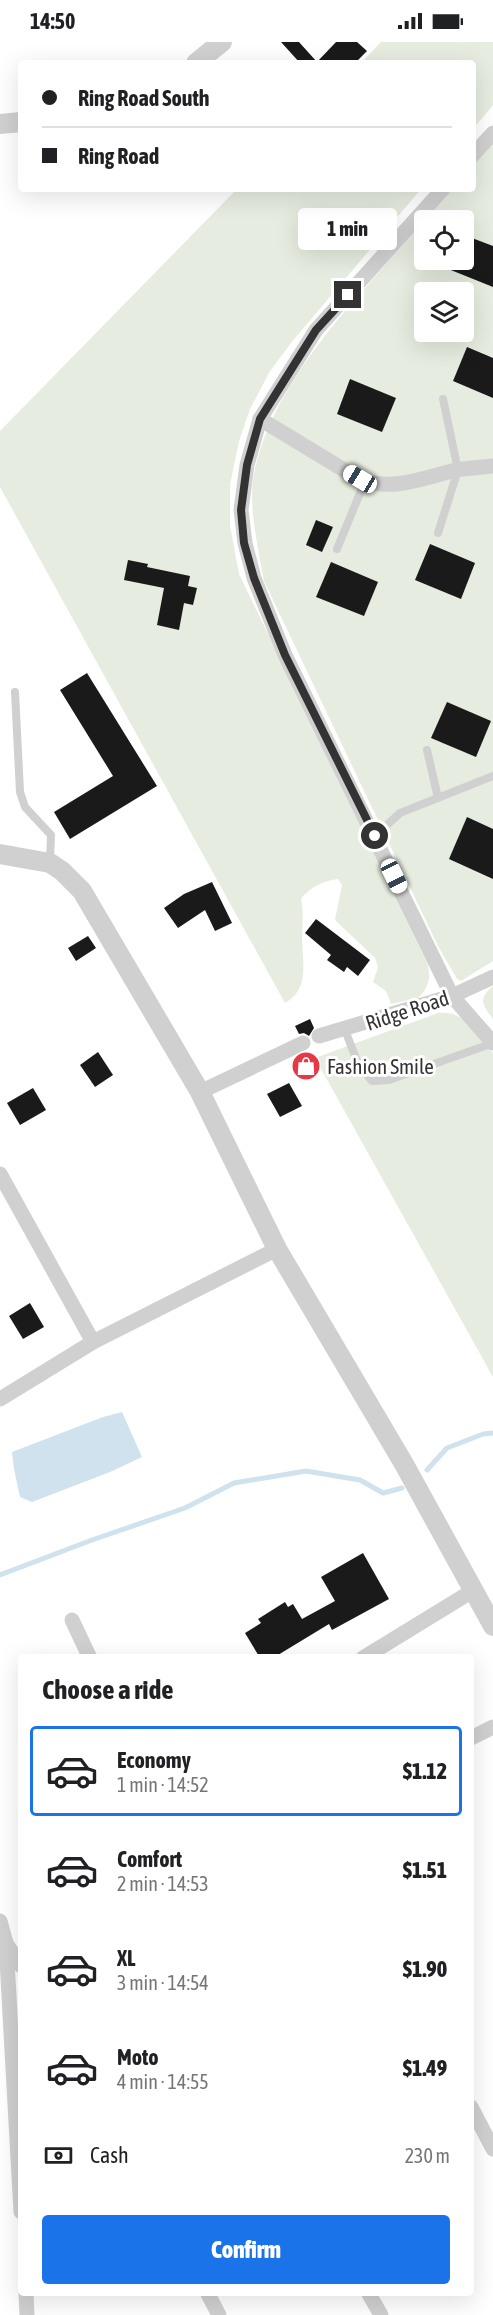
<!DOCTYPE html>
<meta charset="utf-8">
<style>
body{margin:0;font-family:"Asap Condensed",sans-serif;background:#f6f6f6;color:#202124;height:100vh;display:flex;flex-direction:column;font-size:22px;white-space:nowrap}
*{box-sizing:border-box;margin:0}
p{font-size:20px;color:#757577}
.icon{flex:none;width:33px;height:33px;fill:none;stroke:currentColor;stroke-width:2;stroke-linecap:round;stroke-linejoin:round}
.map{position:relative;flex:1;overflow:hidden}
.details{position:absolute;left:18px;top:1612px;width:456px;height:642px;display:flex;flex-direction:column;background:#fff;border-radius:6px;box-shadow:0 6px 24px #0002}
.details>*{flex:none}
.top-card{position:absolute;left:18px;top:18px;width:458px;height:132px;border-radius:6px;box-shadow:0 6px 24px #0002;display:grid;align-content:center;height:132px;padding:0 24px;background:#fff}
.tools{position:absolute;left:414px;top:168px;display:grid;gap:12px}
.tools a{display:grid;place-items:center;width:60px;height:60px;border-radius:6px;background:#fff;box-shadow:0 6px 24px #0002;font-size:30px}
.end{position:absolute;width:27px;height:27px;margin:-14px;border:8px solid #333;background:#fff;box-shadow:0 0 0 3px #fff}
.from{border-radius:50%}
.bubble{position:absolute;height:42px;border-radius:6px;background:#fff;box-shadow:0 6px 24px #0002;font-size:20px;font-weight:800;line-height:42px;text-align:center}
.car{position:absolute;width:18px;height:36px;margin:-18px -9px;border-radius:8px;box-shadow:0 0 4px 2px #0007;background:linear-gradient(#fff 24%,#345 0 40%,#fff 0 76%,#345 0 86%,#fff 0)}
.top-card b{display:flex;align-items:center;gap:21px;height:57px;font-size:22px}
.top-card b+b{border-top:2px solid #e0e0e0}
.top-card i{width:15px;height:15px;background:#202124}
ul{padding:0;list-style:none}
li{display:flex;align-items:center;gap:18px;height:90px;margin:0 12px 9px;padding:0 12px;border:3px solid transparent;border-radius:6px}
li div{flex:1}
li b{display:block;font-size:22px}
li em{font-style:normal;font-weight:800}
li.selected{border-color:#1a73e8}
li>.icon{width:54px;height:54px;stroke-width:1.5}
h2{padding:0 24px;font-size:27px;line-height:72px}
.pay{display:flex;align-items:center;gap:15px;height:66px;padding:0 24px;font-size:22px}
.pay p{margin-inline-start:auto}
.action{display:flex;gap:12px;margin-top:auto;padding:12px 24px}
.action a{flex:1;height:69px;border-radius:6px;background:#1a73e8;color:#fff;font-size:24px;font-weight:800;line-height:69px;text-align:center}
.status{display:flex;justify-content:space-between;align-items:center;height:42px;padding:0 30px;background:#fff;direction:ltr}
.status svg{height:16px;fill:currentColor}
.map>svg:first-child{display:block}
.green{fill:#e6ecdf;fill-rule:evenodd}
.water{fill:#cfe2ee}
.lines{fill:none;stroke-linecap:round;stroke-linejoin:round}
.stream{stroke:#cfe2ee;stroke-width:5}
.building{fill:#1a1a1a}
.service{stroke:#d0d0d0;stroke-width:8}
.minor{stroke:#d0d0d0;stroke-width:15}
.tertiary{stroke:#d0d0d0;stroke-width:20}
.route{stroke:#333;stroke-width:8}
.labels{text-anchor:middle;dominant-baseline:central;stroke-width:6;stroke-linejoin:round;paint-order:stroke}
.street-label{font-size:21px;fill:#333;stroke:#fff}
.poi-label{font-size:21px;fill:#333;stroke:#fff;text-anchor:start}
</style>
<div class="status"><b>14:50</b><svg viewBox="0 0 49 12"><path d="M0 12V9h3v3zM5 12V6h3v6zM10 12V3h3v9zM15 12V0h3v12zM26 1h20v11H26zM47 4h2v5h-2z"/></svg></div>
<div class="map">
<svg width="493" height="2273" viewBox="0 0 493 2273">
<rect width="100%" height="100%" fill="#fff"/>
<g class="green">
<polygon points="381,0 493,0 493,63 473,87 472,21 361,21"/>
<path d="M493 101V919L461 939 457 937 438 904 264 539C259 511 249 467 253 439 268 340 362 252 424 179V218H464V178H425L453 147H472L473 124ZM424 250H464V290H424Z"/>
<path d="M237 147H421L291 301 270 329 250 367 239 399 230 443V484L239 532 428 923C431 937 428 946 418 956L391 962 386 949 373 940 378 925 375 916 335 878 342 843 338 837C326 838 308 846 301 857 304 871 302 884 302 898 303 922 309 948 285 961L0 445V389Z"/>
<path d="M493 944V977C482 963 478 956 493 944Z"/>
<path d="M438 971C467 969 476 991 493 1011V1335L315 1016Z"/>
</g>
<polygon class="water" points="122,1370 142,1415 110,1430 32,1460 20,1455 14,1427 12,1410 103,1375"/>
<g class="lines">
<g class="stream">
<polyline points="427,1428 447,1406 483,1392 493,1391"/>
<polyline points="0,1533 92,1498 185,1466 234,1441 306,1429 360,1438 383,1451 402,1446"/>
</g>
</g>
<g class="building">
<polygon points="281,0 299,0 317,20 336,0 357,0 367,9 355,21 300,21"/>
<polygon points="464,193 493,204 493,245 426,218 464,218"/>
<polygon points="467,305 493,316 493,356 453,339"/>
<polygon points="350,337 396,356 382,390 337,372"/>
<polygon points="316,478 333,485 322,510 306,503"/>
<polygon points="430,502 475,521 461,557 415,538"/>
<polygon points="128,518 148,522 147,525 190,534 188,544 197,546 193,563 184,561 179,588 157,583 164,546 124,538"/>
<polygon points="331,520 378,540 364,574 316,555"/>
<polygon points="87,631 157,744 70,797 54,770 113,734 60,648"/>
<polygon points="447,660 491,679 476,715 431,696"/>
<polygon points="467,775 493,787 493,837 449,817"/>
<polygon points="212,840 232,881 215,889 205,868 178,886 164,866 184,852"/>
<polygon points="316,877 370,918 358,934 347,925 344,930 327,918 331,913 305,891"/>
<polygon points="88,894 96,906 76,919 68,906"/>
<polygon points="310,977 314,986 309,994 304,991 299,992 295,984"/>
<polygon points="98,1010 113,1033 95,1045 80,1023"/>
<polygon points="289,1041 302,1064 280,1075 267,1052"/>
<polygon points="33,1046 46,1068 20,1083 7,1061"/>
<polygon points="30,1261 44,1285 23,1297 9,1274"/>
<polygon points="363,1511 389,1557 332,1588 329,1582 273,1616 260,1616 245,1591 261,1581 258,1577 285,1560 288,1565 293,1562 302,1577 335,1559 321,1535"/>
</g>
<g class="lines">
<g class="service">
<polyline points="438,491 458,428 443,357"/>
<polyline points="337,507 365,439"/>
<polyline points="15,650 20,750 25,765 51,793 50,819"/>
<polyline points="427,708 438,756"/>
<polyline points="375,794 400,771 493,734"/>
<polyline points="345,988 359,1024 372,1039 389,1038 493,1001"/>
</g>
<g class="minor">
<polyline points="472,114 493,91"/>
<polyline points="443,147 316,288 287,334 260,377 247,423 241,468 245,501 254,536 285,613 452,954 493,1001"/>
<path d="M260 377 359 437C394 450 422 436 456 428 468 426 481 425 493 424"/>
<polyline points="319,994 452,954 493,935"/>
<polyline points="200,1050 303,1001"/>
<polyline points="0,1132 93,1300"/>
<polyline points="0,1357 93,1300 277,1207"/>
<polyline points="72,1578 90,1616"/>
<polyline points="363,1616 474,1548"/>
<polyline points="471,1696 493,1685"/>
<polyline points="0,1879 6,1901"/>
<polyline points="21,1924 6,1901 21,2170"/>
<polyline points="471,2065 493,2107"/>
<polyline points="26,2252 27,2273"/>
<polyline points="208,2252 219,2273"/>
<polyline points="369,2252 381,2273"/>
</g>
<g class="tertiary">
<polyline points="196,21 222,0"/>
<polyline points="0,82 21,80"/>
<polyline points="0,812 50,821 62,829 82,849 200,1050 277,1207 404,1422 493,1584"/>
</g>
</g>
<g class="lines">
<polyline class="route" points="348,253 316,288 260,377 247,423 241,468 244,501 254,536 285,613 375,794"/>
</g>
<defs>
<g id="shop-disc" transform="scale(1.5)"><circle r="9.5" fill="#e63946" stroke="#fff"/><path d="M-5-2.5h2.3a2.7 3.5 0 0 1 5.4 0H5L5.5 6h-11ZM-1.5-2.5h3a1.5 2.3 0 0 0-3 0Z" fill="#fff"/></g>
</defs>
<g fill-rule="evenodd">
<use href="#shop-disc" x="306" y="1024"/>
</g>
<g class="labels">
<g class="street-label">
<text transform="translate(407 968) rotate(-18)">Ridge Road</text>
</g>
<g class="poi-label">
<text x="327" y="1024">Fashion Smile</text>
</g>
</g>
</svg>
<div class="tools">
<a><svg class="icon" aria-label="locate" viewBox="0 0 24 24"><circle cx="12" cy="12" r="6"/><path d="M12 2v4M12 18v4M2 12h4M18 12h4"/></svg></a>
<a><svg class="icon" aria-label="layers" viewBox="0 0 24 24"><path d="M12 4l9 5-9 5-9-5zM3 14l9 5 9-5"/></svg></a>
</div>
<i class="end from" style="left:375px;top:794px"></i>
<i class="end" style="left:348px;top:253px"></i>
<div class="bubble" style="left:298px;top:166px;width:99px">1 min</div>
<i class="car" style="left:360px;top:437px;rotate:301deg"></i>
<i class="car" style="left:394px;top:834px;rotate:154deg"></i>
<div class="top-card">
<b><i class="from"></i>Ring Road South</b>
<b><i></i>Ring Road</b>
</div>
<section class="details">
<h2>Choose a ride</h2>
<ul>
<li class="selected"><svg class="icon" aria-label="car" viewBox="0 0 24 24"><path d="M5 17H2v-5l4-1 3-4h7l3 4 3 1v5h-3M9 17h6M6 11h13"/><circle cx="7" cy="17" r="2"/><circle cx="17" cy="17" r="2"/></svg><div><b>Economy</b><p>1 min · 14:52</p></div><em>$1.12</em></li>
<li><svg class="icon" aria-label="car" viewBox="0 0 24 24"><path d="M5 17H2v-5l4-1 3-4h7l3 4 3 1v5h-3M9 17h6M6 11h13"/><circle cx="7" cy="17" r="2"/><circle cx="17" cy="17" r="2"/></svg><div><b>Comfort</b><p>2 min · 14:53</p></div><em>$1.51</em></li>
<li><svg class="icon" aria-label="car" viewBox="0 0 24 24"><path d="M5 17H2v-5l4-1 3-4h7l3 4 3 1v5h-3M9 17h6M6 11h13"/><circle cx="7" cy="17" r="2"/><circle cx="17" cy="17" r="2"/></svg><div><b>XL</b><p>3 min · 14:54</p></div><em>$1.90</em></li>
<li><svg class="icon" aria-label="car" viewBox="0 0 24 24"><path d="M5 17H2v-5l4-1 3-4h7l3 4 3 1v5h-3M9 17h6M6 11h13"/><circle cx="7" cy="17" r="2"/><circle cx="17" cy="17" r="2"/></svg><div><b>Moto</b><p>4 min · 14:55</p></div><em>$1.49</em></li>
</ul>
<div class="pay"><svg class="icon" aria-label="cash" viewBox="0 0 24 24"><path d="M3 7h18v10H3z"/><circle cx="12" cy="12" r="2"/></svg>Cash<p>230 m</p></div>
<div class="action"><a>Confirm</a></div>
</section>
</div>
